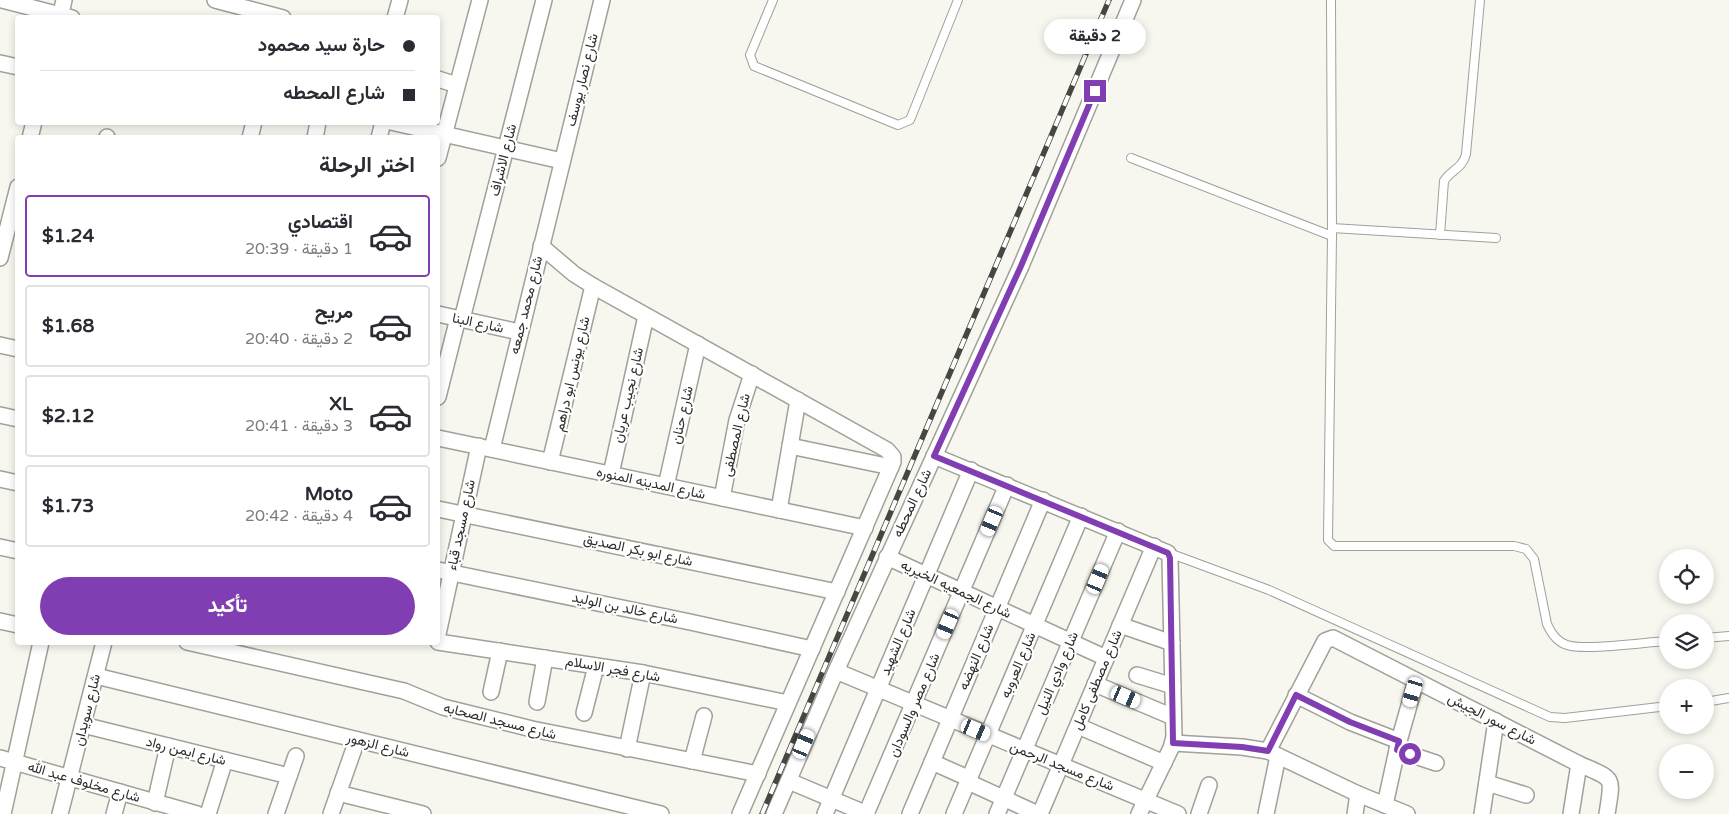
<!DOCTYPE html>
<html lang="ar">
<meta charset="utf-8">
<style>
body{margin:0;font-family:"Varela Round",Vazirmatn,sans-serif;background:#f2f2f3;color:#2b2b33;direction:rtl;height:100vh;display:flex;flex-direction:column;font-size:19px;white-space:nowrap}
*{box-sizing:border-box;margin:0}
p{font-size:16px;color:#7c7c81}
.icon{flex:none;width:28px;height:28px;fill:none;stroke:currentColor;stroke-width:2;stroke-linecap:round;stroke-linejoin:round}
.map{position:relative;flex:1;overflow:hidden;direction:ltr}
.drawer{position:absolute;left:15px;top:135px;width:425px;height:510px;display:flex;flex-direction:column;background:#fff;border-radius:5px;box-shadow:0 2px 8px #0003;direction:rtl}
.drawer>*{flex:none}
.guide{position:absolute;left:15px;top:15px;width:425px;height:110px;border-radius:5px;box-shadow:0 2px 8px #0003;direction:rtl;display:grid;align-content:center;height:110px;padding:0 25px;background:#fff}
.tools{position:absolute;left:1659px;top:549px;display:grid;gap:10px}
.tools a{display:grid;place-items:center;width:55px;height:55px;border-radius:50%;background:#fff;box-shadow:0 2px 8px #0003;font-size:25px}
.end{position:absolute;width:22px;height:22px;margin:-11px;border:6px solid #813eb2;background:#fff;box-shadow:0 0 0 2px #fff}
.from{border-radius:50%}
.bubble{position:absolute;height:35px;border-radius:18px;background:#fff;box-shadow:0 2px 8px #0003;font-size:16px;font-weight:800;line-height:35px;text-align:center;direction:rtl}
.car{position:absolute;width:15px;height:30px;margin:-15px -8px;border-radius:6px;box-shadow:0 0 4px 1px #0007;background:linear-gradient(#fff 24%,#345 0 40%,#fff 0 76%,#345 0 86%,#fff 0)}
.guide b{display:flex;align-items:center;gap:18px;height:48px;font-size:19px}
.guide b+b{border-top:1px solid #e1e1e2}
.guide i{width:12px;height:12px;background:#2b2b33}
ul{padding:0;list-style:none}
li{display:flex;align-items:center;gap:15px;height:82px;margin:0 10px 8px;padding:0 15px;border:2px solid #e1e1e2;border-radius:5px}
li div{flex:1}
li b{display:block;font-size:19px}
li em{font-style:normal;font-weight:800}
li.active{border-color:#813eb2}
li>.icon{width:45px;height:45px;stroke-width:1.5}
h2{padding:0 25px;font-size:22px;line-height:60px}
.primary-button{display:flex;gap:10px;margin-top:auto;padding:10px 25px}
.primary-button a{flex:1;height:58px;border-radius:30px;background:#813eb2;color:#fff;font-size:20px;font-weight:800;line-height:58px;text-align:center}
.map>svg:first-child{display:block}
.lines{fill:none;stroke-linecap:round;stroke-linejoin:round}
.service-casing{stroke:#a1a099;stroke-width:10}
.minor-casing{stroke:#a1a099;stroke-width:18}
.service{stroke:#fff;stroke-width:8}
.minor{stroke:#fff;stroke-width:15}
.rail-casing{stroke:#464642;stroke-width:5.5}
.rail{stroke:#fff;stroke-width:4;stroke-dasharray:11;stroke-linecap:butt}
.route{stroke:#813eb2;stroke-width:6}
.labels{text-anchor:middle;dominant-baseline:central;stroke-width:4.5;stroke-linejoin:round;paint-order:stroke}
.street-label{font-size:14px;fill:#2d2d2a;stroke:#fff}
</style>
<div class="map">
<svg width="1729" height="814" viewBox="0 0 1729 814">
<rect width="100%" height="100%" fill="#f8f7ef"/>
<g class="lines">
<g class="service-casing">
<g id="service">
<polyline points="773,0 750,55 754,66 898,125 910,120 958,0"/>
<path d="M1331 0 1332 236 1328 540 1334 546H1514L1526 549 1534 559 1547 624C1551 633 1557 642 1567 645 1585 651 1646 642 1668 641"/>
<polyline points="1131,158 1332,236"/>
<polyline points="1332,228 1496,238"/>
<path d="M1440 235 1444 181C1451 170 1463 168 1466 154L1480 0"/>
<polyline points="1169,553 1269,590 1550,717 1565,718 1668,706"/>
<polyline points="1705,638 1729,636"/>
<polyline points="1705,702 1729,698"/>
</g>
</g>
<g class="minor-casing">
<g id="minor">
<polyline points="2,0 72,18"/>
<polyline points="215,0 283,18"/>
<polyline points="60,18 64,0"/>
<polyline points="395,18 400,0"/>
<polyline points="0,63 18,67"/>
<polyline points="438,79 457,85"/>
<polyline points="391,122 562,161"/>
<polyline points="30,138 34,122"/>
<polyline points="107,138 107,137"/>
<polyline points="250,138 254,122"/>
<polyline points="315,138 318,122"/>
<polyline points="379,138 383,122"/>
<polyline points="438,158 480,0"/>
<polyline points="541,246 574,274 593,286 887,450 893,457 893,462 740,814"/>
<polyline points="0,258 18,187"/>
<polyline points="438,314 519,332"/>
<polyline points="462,319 544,0"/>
<polyline points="0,345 18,349"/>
<polyline points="438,397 458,318"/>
<polyline points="0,415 18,419"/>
<polyline points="438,438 865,528"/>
<polyline points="790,446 891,467"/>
<polyline points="492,449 602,0"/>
<polyline points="934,456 1168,553 1170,558 1174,737 1171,748 1139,814"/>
<polyline points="550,462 593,286"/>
<polyline points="611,474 646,316"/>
<polyline points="0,479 18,483"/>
<polyline points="666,486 698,344"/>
<polyline points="722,498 737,420 752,374"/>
<polyline points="438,509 837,592"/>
<polyline points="779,510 798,400"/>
<polyline points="0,547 18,551"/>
<polyline points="887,557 1106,658"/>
<polyline points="438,570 690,622 812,649"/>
<polyline points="0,621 18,625"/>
<polyline points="1120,625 1172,643"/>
<polyline points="438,634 479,446"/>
<polyline points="187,642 404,691 443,707 532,729 758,774"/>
<polyline points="438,642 643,673 788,703"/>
<polyline points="836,671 1178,814"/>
<polyline points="1137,675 1173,686"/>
<polyline points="96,676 661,814"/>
<polyline points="1095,684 1173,717"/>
<polyline points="491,692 500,651"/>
<polyline points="1296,695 1350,722 1399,741"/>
<polyline points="537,702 545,658"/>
<polyline points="584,713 596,666"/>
<polyline points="83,725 289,776"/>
<polyline points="1078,726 1164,763"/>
<polyline points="1173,743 1242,747 1268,751 1358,794 1407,814"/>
<polyline points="627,749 643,673"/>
<polyline points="1397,750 1436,763"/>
<path d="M1268 751 1325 641 1333 638 1579 764C1615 780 1613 775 1607 814"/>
<polyline points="0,758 197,814"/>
<polyline points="692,761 704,716"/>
<polyline points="932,762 970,779"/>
<polyline points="789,781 867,814"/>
<polyline points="968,782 1038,814"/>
<polyline points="1487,783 1526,795"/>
<polyline points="338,793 423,814"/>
<polyline points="155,803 168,746"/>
<polyline points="1385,805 1399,741 1416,681"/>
<polyline points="3,814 41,642"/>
<polyline points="60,814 104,642"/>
<polyline points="114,814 120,792"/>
<polyline points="208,814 225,760"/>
<polyline points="276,814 296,756"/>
<polyline points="331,814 357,740"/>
<polyline points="774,814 836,671 1021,266 1133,0"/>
<polyline points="825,814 971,470"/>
<polyline points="866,814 1007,485"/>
<polyline points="910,814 1043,500"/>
<polyline points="954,814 1081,516"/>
<polyline points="997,814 1118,531"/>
<polyline points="1040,814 1154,546"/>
<polyline points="1199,814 1209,785"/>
<polyline points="1266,814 1278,756"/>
<polyline points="1355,814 1358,794"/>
<polyline points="1482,814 1496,721"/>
<polyline points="1571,814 1579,764"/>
</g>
</g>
<use href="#service" class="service"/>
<use href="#minor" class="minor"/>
<g class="rail-casing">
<polyline id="rail" points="762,814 1109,0"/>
</g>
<use href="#rail" class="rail"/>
</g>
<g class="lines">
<polyline class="route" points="1095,91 1021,266 934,456 1168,553 1170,558 1173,743 1242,747 1268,751 1296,695 1350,722 1399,741 1397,750 1410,754"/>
</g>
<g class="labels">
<g class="street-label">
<text transform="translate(582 80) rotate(-76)">شارع نصار يوسف</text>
<text transform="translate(503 160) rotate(-76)">شارع الاشراف</text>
<text transform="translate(526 305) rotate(-76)">شارع محمد جمعه</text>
<text transform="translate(478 323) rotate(12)">شارع البنا</text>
<text transform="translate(572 374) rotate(-77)">شارع يونس ابو دراهم</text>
<text transform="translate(628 395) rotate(-77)">شارع نجيب عريان</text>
<text transform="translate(682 415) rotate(-77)">شارع حنان</text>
<text transform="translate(736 435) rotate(-77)">شارع المصطفى</text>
<text transform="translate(651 483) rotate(12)">شارع المدينه المنوره</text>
<text transform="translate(912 503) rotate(-65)">شارع المحطه</text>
<text transform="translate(461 525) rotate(-78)">شارع مسجد قباء</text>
<text transform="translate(638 550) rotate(12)">شارع ابو بكر الصديق</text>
<text transform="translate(956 589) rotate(25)">شارع الجمعيه الخيريه</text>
<text transform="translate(625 608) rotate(12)">شارع خالد بن الوليد</text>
<text transform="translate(898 642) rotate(-67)">شارع الشهيد</text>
<text transform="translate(976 657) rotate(-67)">شارع النهضه</text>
<text transform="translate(1018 665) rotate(-67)">شارع العروبه</text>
<text transform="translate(613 669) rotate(10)">شارع فجر الاسلام</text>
<text transform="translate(1057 673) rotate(-67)">شارع وادي النيل</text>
<text transform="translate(1097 680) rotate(-67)">شارع مصطفى كامل</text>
<text transform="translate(914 705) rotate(-67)">شارع مصر والسودان</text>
<text transform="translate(87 710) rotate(-76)">شارع سويدان</text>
<text transform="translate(1492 719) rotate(27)">شارع سور الجيش</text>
<text transform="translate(500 721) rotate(14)">شارع مسجد الصحابه</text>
<text transform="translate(378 745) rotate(14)">شارع الزهور</text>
<text transform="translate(186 751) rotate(14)">شارع ايمن رواد</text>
<text transform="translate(1062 766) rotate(22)">شارع مسجد الرحمن</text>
<text transform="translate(84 782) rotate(16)">شارع مخلوف عبد الله</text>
</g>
</g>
</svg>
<div class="tools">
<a><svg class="icon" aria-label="locate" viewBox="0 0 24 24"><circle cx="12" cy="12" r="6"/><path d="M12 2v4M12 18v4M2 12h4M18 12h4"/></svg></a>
<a><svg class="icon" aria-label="layers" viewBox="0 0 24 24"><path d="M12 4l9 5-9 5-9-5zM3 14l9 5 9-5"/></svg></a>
<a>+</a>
<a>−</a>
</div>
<i class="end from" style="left:1410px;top:754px"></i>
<i class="end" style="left:1095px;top:91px"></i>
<div class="bubble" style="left:1044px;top:19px;width:102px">2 دقيقة</div>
<i class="car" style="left:992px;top:521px;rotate:203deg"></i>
<i class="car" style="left:1098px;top:579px;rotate:23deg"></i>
<i class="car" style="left:948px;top:624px;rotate:203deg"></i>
<i class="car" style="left:1413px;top:692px;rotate:197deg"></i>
<i class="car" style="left:1126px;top:697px;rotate:113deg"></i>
<i class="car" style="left:976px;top:730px;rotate:113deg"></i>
<i class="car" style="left:804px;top:744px;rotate:23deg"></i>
<div class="guide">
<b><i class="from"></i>حارة سيد محمود</b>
<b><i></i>شارع المحطه</b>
</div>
<section class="drawer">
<h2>اختر الرحلة</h2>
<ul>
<li class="active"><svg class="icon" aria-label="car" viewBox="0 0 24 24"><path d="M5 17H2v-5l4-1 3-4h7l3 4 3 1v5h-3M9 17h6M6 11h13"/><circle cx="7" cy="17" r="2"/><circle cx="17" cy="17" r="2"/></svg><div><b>اقتصادي</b><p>1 دقيقة · 20:39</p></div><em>$1.24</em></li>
<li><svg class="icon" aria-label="car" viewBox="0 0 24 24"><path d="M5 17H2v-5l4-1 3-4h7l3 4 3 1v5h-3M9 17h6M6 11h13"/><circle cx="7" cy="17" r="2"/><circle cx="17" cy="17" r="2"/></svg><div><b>مريح</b><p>2 دقيقة · 20:40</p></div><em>$1.68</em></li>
<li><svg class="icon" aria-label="car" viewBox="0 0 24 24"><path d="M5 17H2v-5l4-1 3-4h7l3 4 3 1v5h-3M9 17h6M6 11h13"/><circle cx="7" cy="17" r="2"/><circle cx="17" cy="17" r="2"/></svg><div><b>XL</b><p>3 دقيقة · 20:41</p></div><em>$2.12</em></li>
<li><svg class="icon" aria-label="car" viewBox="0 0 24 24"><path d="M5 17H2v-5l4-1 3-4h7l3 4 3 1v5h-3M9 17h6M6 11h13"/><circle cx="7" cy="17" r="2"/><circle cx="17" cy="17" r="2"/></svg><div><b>Moto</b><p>4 دقيقة · 20:42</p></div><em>$1.73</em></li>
</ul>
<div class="primary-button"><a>تأكيد</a></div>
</section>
</div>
